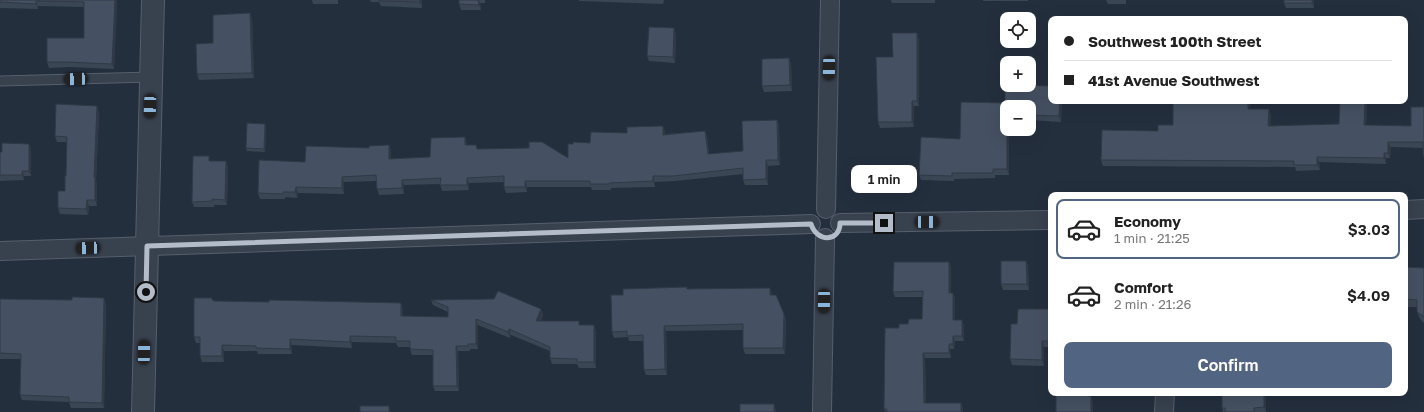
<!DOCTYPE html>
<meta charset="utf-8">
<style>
body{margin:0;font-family:"Golos Text",sans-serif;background:#f2f2f2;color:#222;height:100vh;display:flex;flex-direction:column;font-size:15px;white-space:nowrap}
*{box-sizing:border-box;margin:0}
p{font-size:13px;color:#767676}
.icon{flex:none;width:22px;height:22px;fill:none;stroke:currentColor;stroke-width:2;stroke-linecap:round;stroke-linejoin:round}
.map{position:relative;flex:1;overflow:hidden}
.side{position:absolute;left:1048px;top:192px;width:360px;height:204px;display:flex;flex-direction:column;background:#fff;border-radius:8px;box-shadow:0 4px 16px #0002}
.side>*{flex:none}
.top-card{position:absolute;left:1048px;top:16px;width:360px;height:88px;border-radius:8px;box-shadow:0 4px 16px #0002;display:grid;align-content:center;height:88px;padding:0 16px;background:#fff}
.controls{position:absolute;left:1000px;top:12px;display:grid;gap:8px}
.controls a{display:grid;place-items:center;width:36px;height:36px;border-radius:8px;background:#fff;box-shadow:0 4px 16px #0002;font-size:20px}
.end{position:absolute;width:18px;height:18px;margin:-9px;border:5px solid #b4bcc9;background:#111;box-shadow:0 0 0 2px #111}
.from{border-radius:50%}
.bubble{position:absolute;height:28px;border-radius:8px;background:#fff;box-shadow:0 4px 16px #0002;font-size:13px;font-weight:600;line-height:28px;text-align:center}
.car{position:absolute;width:12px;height:24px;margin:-12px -6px;border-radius:5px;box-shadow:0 0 3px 1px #0007;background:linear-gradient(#222 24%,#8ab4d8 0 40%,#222 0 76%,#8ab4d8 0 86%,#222 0)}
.top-card b{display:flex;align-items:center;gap:14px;height:38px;font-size:15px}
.top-card b+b{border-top:1px solid #e0e0e0}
.top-card i{width:10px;height:10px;background:#222}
ul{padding:7px 0 0;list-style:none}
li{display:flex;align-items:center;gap:12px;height:60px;margin:0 8px 6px;padding:0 8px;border:2px solid transparent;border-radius:8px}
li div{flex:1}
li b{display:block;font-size:15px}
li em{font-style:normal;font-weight:600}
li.current{border-color:#516482}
li>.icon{width:36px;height:36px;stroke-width:1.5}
.cta{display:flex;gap:8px;margin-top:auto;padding:8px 16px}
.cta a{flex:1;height:46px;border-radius:8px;background:#516482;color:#fff;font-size:16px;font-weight:600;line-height:46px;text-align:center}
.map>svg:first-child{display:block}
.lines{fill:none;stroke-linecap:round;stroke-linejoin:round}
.service-casing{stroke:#565f6c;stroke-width:11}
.minor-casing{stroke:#565f6c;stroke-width:20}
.tertiary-casing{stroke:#565f6c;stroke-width:24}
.service{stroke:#38414e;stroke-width:9}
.minor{stroke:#38414e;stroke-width:18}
.tertiary{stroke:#38414e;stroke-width:22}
.wall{fill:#3b4654}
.shaded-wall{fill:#303945}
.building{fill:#455162;stroke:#303945}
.route{stroke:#b4bcc9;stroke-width:5}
</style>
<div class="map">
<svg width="1424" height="412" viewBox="0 0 1424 412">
<rect width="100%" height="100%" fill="#242f3e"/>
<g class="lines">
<g class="service-casing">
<polyline id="service" points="0,81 151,77"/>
</g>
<g class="minor-casing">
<g id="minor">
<polyline points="826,209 830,0"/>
<polyline points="1405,210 1424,209"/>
<polyline points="840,223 1051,220"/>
<polyline points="0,251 811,224"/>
<polyline points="822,412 825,238"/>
<polyline points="1164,412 1165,393"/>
</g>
</g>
<g class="tertiary-casing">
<polyline id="tertiary" points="143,412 153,0"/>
</g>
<use href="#service" class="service"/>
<use href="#minor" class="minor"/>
<use href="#tertiary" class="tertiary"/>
</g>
<g class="wall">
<polygon points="0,0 117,0 114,69 69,67 49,68 47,62 84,38 84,7 38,6 38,9 0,8"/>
<polygon points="312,0 338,0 338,4 313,4"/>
<polygon points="370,0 422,0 422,8 381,6 379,2 371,2"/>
<polygon points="459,0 485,0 485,3 480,3 481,10 461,10 459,4"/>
<polygon points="579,0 664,0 663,4 579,1"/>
<polygon points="891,0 935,0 935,3 892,3"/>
<rect x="983" y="0" width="45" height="1"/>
<polygon points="1106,0 1126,0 1126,4 1108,4"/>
<polygon points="1284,0 1314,0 1314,8 1286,8 1284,3"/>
<polygon points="252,19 254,78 199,80 197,74 213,43"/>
<polygon points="676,34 675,63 649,61 647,56"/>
<polygon points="919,39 919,106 914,106 914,127 880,128 878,122 893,57"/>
<polygon points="789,58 791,64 792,91 764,92 762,86"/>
<polygon points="1062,101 1061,122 1029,120 1029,107 1007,107 1007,129 1009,129 1009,175 995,175 995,178 954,179 954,181 921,180 919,175 960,139 1005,103"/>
<polygon points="1340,101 1367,101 1366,125 1411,126 1424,107 1424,158 1423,154 1423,148 1391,147 1390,158 1386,158 1386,164 1319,162 1320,170 1296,171 1295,167 1103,166 1101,160 1158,131 1173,125 1250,109 1271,115 1270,126 1339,124"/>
<polygon points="99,112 96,180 97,183 97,206 89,206 88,215 60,214 58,208 65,191 66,176 67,142 57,142 55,136"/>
<polygon points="777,120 779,126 780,165 768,166 768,185 745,185 743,180 743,174 675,181 655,182 655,187 611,188 611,190 592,190 591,187 527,187 527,192 506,193 504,187 504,182 469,183 469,190 442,191 440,184 404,185 404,194 379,195 377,189 376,181 344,182 344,194 298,193 297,198 285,197 285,199 260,199 258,193 305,162 369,148 389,145 391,151 391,159 430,157 465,137 467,145 478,149 568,158 573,144 590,143 627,133 663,126 665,132 665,134 705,131 707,136 709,154 743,151"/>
<polygon points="265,124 266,127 265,152 247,151 246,148"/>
<polygon points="29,144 31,149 31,176 24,176 24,180 0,181 0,152 2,152"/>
<polygon points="211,161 226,161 228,167 227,205 214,205 214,207 194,207 192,202"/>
<polygon points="1026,261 1028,266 1029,290 1003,290 1001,284"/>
<polygon points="949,262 951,267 951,293 955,298 955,320 964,325 964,341 955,341 954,349 950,349 951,358 925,358 926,403 961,403 963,409 963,412 886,412 884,409 899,328 922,319 922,297 895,297 893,292"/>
<polygon points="1405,267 1424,268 1424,323 1420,319 1417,312 1417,307 1407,307 1405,302"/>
<polygon points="770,288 772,295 786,319 785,354 745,354 743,348 743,330 666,331 667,375 646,375 644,370 643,341 629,341 628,337 614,338 612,332 623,295 688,289"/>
<polygon points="212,298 213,300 214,301 403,309 403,316 448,317 448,312 433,305 431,300 541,309 543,315 541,321 580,325 596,331 596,368 579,368 577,364 552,364 550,358 550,351 511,335 510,338 478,325 478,349 470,349 470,351 458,351 459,391 435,391 433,386 433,355 412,355 410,349 410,347 398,347 396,343 352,342 352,348 292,345 292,354 258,354 257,351 224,351 224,362 202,362 200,356 200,343 196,343 194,337"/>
<polygon points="0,299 106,304 104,408 71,408 69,402 22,400 20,395 21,359 0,359"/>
<polygon points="1051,309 1051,347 1044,347 1044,366 1012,365 1010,359"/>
<polygon points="1266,393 1266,412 1223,412 1222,408"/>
</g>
<g class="shaded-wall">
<polygon points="115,0 117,0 117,6 114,69 112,64"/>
<polygon points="420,0 422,0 422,8 420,2"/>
<polygon points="478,0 479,0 480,3 481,10 479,5"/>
<polygon points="1312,0 1314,0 1314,8 1312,3"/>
<polygon points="36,1 38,6 38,9 36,4"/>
<polygon points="250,13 252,19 254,78 252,73"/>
<polygon points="674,28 676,34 675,63 673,57"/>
<polygon points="917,33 919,39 919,106 917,101"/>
<polygon points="789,58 791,64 792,91 790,85"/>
<polygon points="912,101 914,106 914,127 912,122"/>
<polygon points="1060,101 1062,101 1061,122 1059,116"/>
<polygon points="1248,101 1251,101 1250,115 1248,109"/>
<polygon points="1365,101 1367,101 1366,130 1364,125"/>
<polygon points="97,106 99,112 96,180 97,183 97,206 95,200 94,177"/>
<polygon points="1269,109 1271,115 1270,131 1268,126"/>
<polygon points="777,120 779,126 780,165 778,160"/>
<polygon points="265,124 266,127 265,152 264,149"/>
<polygon points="663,126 665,132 665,140 663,135"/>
<polygon points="1007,129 1009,129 1009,175 1007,169"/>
<polygon points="705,131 707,136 710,160 708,154"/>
<polygon points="465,137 467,143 467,150 465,145"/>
<polygon points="1388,142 1391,147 1390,158 1388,153"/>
<polygon points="29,144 31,149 31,176 29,171"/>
<polygon points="389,145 391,151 391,165 389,159"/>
<polygon points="1384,153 1386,158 1386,164 1384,158"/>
<polygon points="1317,157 1319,162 1320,170 1317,165"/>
<polygon points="766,160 768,166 768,185 766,179"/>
<polygon points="226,161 228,167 227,205 225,200"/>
<polygon points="22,171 24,176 24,180 22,175"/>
<polygon points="653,176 655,182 655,187 653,181"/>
<polygon points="342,177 344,182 344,194 342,188"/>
<polygon points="467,178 469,183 469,190 467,185"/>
<polygon points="402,180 404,185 404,194 402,188"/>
<polygon points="525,181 527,187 527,192 525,187"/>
<polygon points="296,187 298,193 297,198 295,192"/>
<polygon points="87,200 89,206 88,215 86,209"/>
<polygon points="1026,261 1028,266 1029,290 1027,284"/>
<polygon points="949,262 951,267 951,298 949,293"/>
<polygon points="770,288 772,294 772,301 770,295"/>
<polygon points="953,293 955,298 955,325 953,320"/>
<polygon points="104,298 106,304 104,408 102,403"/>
<polygon points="401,303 403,309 403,322 401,316"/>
<polygon points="541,309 543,315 538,327 536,321"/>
<polygon points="784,314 786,319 785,354 783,348"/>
<polygon points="476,319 478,325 478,349 476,344"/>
<polygon points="962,320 964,325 964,341 962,336"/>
<polygon points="594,325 596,331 596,368 594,362"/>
<polygon points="664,326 666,331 667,375 665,369"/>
<polygon points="509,329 511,335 510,338 508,332"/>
<polygon points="350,336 352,342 352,348 350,342"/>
<polygon points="953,336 955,341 954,349 953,344"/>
<polygon points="290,339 292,345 292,354 290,349"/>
<polygon points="1042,341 1044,347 1044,366 1042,360"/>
<polygon points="949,344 950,349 951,358 949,353"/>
<polygon points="222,345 224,351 224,362 222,356"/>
<polygon points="456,346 458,351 459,391 457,386"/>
<polygon points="923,353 925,358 926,408 924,403"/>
<polygon points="1264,393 1266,393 1266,412 1264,407"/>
<polygon points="1091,396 1093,401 1093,412 1091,412"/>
<polygon points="961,403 963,409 963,412 961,412"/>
<polygon points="774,404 776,410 776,412 774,412"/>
<polygon points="389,406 391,412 389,412"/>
</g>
<g class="building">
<polygon points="0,0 115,0 112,64 67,62 47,62 47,38 84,38 84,2 36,1 36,4 0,2"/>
<polygon points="379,0 420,0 420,2 379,1"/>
<polygon points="459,0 478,0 479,5 459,4"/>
<rect x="1284" y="0" width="28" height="3"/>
<polygon points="250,13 252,73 197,74 196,44 213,43 213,15"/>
<polygon points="649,27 674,28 673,57 647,56"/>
<polygon points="892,33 917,33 917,101 912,101 912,122 878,122 876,57 893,57"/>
<polygon points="789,58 790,85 762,86 762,59"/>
<polygon points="1005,84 1007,84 1007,85 1051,86 1051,101 1060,101 1059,116 1029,115 1029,107 1007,107 1007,169 993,169 993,173 952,173 952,176 919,175 921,137 960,139 961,102 1005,103"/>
<polygon points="1219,101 1248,101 1248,109 1269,109 1268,126 1339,124 1340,101 1365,101 1364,125 1411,126 1411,107 1424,107 1424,154 1423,154 1423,142 1388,142 1388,153 1384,153 1384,158 1317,157 1317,165 1294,165 1294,161 1101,160 1102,130 1158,131 1158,125 1173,125 1173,103 1219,103"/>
<polygon points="56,104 97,106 94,177 95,177 95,200 87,200 86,209 58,208 58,191 65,191 65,176 66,176 67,137 55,136"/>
<polygon points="777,120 778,160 766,160 766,179 743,180 743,168 673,176 653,176 653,181 609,183 609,184 590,184 590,181 525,181 525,187 504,187 504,176 467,178 467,185 440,185 441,178 402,180 402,188 377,189 376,175 342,177 342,188 296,187 295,192 283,192 283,194 258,193 259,160 305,162 306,146 369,148 369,146 389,145 389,159 430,157 431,138 465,137 465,145 476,145 477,149 529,148 529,142 542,142 568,158 568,144 573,144 573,142 590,143 591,132 627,133 627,127 663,126 663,135 705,131 708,154 743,151 742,121"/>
<polygon points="247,123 265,124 264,149 246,148"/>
<polygon points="2,143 29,144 29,171 22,171 22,175 0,175 0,152 2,152"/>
<polygon points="193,156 209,156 209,161 226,161 225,200 212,199 212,201 192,202"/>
<polygon points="1001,261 1026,261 1027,284 1001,284"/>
<polygon points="894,262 949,262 949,293 953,293 953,320 962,320 962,336 953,336 953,344 949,344 949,353 923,353 924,403 961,403 961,412 887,412 887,409 884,409 885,328 899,328 899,324 908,324 909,319 922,319 923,291 893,292"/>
<polygon points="1405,267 1424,268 1424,317 1417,312 1417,300 1405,299"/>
<polygon points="687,287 687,289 770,288 770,295 776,295 784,314 783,348 743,348 743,324 664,326 665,369 644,370 643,335 627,336 627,331 612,332 611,295 623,295 623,289"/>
<polygon points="498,291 541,309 536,321 579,321 579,325 594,325 594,362 577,362 577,359 550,358 550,347 509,329 508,332 476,319 476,344 468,344 468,346 456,346 457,386 433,386 433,350 410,349 410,341 396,341 396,337 350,336 350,342 290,339 290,349 256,348 256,346 222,345 222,356 200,356 200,337 194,337 194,298 212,298 212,300 214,301 269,302 269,300 401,303 401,316 448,317 448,307 431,300 494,299"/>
<polygon points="72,297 104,298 102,403 69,402 69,397 20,395 21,354 0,353 0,299 72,300"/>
<polygon points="1018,309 1051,309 1051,341 1042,341 1042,360 1010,359 1011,324 1017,324"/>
<polygon points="1056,393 1088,393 1088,396 1091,396 1091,412 1056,412"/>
<polygon points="1222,393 1264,393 1264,407 1254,408 1254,412 1225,412 1225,408 1222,408"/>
<rect x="740" y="404" width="34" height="8"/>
<rect x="360" y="406" width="29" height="6"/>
</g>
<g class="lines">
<path class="route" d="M146 292 147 246 811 224C817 243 840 242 840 223H884"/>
</g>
</svg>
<div class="controls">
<a><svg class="icon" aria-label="locate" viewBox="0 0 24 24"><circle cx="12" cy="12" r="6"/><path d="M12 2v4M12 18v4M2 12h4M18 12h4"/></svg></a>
<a>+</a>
<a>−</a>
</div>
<i class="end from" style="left:146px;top:292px"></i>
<i class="end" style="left:884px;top:223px"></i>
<div class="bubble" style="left:851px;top:165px;width:66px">1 min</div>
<i class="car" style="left:829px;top:68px;rotate:181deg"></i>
<i class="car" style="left:76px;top:79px;rotate:268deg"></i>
<i class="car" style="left:150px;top:106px;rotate:182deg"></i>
<i class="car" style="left:927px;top:222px;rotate:90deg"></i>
<i class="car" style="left:88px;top:248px;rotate:268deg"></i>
<i class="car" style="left:824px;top:301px;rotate:181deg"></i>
<i class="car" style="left:144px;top:352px;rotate:1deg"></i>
<div class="top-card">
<b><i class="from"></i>Southwest 100th Street</b>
<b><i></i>41st Avenue Southwest</b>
</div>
<section class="side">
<ul>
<li class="current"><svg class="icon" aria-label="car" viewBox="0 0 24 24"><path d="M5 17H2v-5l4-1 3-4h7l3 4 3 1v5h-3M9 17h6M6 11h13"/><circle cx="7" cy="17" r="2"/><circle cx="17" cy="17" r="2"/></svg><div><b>Economy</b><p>1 min · 21:25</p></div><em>$3.03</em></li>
<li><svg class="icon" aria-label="car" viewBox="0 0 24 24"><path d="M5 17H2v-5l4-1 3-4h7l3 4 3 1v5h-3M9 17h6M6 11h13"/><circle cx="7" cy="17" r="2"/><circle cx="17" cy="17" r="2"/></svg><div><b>Comfort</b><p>2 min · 21:26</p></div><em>$4.09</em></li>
</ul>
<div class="cta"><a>Confirm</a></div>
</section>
</div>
